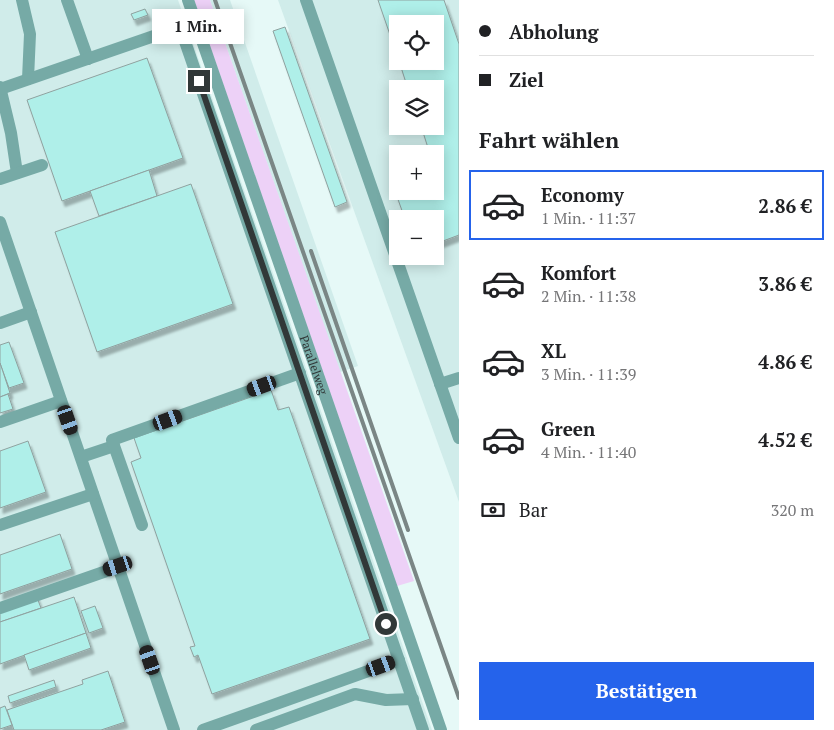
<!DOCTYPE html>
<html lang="de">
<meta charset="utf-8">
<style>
body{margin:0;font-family:"PT Serif",serif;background:#f2f2f2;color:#202124;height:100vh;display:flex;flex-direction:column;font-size:19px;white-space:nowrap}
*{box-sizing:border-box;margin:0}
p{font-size:16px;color:#757577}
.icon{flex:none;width:28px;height:28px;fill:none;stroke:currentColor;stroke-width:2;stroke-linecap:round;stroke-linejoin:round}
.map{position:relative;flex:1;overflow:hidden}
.drawer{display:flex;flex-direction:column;background:#fff;width:375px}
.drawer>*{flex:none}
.banner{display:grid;align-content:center;height:110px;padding:0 20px;background:#fff}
.fabs{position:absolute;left:389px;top:15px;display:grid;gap:10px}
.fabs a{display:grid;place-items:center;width:55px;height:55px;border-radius:0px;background:#fff;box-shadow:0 2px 12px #0003;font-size:25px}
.end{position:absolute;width:22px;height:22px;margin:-11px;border:6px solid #313838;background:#fff;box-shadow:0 0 0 2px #fff}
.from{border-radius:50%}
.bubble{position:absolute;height:35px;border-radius:0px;background:#fff;box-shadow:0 2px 12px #0003;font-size:16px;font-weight:600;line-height:35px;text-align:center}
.car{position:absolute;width:15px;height:30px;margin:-15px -8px;border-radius:6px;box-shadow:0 0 4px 1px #0007;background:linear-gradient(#222 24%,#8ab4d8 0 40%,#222 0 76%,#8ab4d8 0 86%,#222 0)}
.banner b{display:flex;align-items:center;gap:18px;height:48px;font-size:19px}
.banner b+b{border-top:1px solid #e0e0e0}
.banner i{width:12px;height:12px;background:#202124}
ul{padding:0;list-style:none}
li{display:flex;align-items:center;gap:15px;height:70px;margin:0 10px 8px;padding:0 10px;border:2px solid transparent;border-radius:0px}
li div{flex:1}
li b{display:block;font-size:19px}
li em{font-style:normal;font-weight:600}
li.selected{border-color:#2563eb}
li>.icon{width:45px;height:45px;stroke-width:1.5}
h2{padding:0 20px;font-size:22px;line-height:60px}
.pay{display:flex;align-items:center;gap:12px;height:55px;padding:0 20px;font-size:19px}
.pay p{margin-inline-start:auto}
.cta{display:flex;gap:10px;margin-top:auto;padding:10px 20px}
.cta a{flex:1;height:58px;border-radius:0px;background:#2563eb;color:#fff;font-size:20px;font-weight:600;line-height:58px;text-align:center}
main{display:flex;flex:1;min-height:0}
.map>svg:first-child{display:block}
.built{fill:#d0ecea;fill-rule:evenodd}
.green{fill:#edd1f7}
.building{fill:#afefe9;stroke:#8fa19f;filter:url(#shadow)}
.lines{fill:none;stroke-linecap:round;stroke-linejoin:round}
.minor{stroke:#76aaa6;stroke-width:12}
.rail{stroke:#7a8685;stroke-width:4}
.route{stroke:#313838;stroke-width:6}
.labels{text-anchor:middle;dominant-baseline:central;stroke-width:5;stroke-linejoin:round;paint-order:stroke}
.street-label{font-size:12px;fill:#313838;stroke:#fff}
</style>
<main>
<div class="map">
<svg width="459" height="730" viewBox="0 0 459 730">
<defs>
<filter id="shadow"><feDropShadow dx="3" dy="5.5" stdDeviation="1" flood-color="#0004"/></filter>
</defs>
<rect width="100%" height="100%" fill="#e6f9f7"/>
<g class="built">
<polygon points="0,0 178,0 432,730 0,730"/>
<polygon points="210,0 230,0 358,366 340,372"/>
<path d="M278 0H459V502ZM398 24H435V61H398ZM398 89H435V126H398ZM398 154H435V191H398ZM398 219H435V256H398Z"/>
</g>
<polygon class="green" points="194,0 210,0 414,581 397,586"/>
<g class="building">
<polygon points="378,0 444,0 459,44 459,235 435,244 435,219 405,219 390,177 398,174 398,191 435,191 435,154 430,154 421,126 435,126 435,89 408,89 399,61 435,61 435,24 398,24 398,58"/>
<polygon points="145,9 148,15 134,20 131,14"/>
<polygon points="285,27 347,202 335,207 273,31"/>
<polygon points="147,58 183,158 62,201 27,100"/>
<polygon points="149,170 157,196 99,216 90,191"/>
<polygon points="191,184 233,304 97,352 55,232"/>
<polygon points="9,342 24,383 9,388 0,363 0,345"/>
<polygon points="0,363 10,393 0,397"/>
<polygon points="271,390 278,410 289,407 370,639 212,694 198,655 194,657 190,647 195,646 131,462 141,458 134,438"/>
<polygon points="8,394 13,409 0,413 0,397"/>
<polygon points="28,441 46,492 0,508 0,451"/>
<polygon points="60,534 72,569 0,594 0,555"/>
<polygon points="36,595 41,608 0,622 0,608"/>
<polygon points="74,597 86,633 0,664 0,622"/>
<polygon points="95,606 103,628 89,633 81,611"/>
<polygon points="86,633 91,648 29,670 24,655"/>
<polygon points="108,671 125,722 101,730 14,730 7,710 83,684 82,680"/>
<polygon points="54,680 56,687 10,703 8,696"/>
<polygon points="5,706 12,725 0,729 0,708"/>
</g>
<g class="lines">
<g class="minor">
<polyline points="22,0 30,34 28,79"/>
<polyline points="67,0 88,59"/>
<path id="s1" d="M188 0 441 730"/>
<polyline points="306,0 459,438"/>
<polyline points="0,87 11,133 17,173"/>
<polyline points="0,89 180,27 423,730"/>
<polyline points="0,179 42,165"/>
<polyline points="0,222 174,730"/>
<polyline points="0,323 31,312"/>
<polyline points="440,384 459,378"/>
<polyline points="0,422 61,401"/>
<polyline points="81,457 114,446"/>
<polyline points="0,525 93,494"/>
<polyline points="142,525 112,440 300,373"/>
<polyline points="0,608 118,567"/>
<polyline points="203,730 399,660"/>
<polyline points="256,730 355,694 386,700 413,699"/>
</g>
<g class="rail">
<polyline points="215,0 459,698"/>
<polyline points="311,251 408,530"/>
</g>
</g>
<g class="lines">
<polyline class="route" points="199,81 386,624"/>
</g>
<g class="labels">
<g class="street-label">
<text stroke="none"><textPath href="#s1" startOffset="386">Parallelweg</textPath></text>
</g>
</g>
</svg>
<div class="fabs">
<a><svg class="icon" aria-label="locate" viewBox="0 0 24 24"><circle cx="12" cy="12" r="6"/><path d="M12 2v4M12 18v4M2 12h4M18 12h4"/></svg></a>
<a><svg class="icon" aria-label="layers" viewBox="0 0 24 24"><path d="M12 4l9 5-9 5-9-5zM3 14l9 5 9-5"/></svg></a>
<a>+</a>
<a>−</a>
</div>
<i class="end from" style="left:386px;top:624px"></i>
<i class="end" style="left:199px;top:81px"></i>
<div class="bubble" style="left:152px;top:9px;width:92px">1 Min.</div>
<i class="car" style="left:262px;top:386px;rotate:250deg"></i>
<i class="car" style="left:68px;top:420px;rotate:161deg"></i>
<i class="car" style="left:168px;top:420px;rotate:70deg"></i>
<i class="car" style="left:118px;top:566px;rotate:252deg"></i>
<i class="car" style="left:150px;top:660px;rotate:341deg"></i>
<i class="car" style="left:381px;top:666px;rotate:70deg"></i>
</div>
<section class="drawer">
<div class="banner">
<b><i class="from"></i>Abholung</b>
<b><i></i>Ziel</b>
</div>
<h2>Fahrt wählen</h2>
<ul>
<li class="selected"><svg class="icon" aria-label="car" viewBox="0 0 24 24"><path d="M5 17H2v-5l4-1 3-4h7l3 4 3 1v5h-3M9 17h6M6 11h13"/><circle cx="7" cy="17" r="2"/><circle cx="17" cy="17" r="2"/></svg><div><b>Economy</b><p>1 Min. · 11:37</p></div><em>2.86 €</em></li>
<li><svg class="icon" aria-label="car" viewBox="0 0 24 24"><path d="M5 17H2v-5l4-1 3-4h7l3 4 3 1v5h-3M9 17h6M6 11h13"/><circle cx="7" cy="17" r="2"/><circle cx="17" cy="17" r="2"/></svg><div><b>Komfort</b><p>2 Min. · 11:38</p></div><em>3.86 €</em></li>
<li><svg class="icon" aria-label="car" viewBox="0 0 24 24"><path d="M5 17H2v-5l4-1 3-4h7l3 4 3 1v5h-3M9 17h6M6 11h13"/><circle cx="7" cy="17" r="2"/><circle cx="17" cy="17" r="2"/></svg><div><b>XL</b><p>3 Min. · 11:39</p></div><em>4.86 €</em></li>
<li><svg class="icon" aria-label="car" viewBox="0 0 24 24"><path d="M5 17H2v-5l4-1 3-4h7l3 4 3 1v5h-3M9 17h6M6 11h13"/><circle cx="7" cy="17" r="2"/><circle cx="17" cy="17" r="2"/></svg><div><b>Green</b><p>4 Min. · 11:40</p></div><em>4.52 €</em></li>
</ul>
<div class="pay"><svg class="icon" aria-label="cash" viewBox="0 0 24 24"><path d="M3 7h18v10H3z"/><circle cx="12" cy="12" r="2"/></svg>Bar<p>320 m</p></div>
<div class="cta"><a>Bestätigen</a></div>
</section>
</main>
